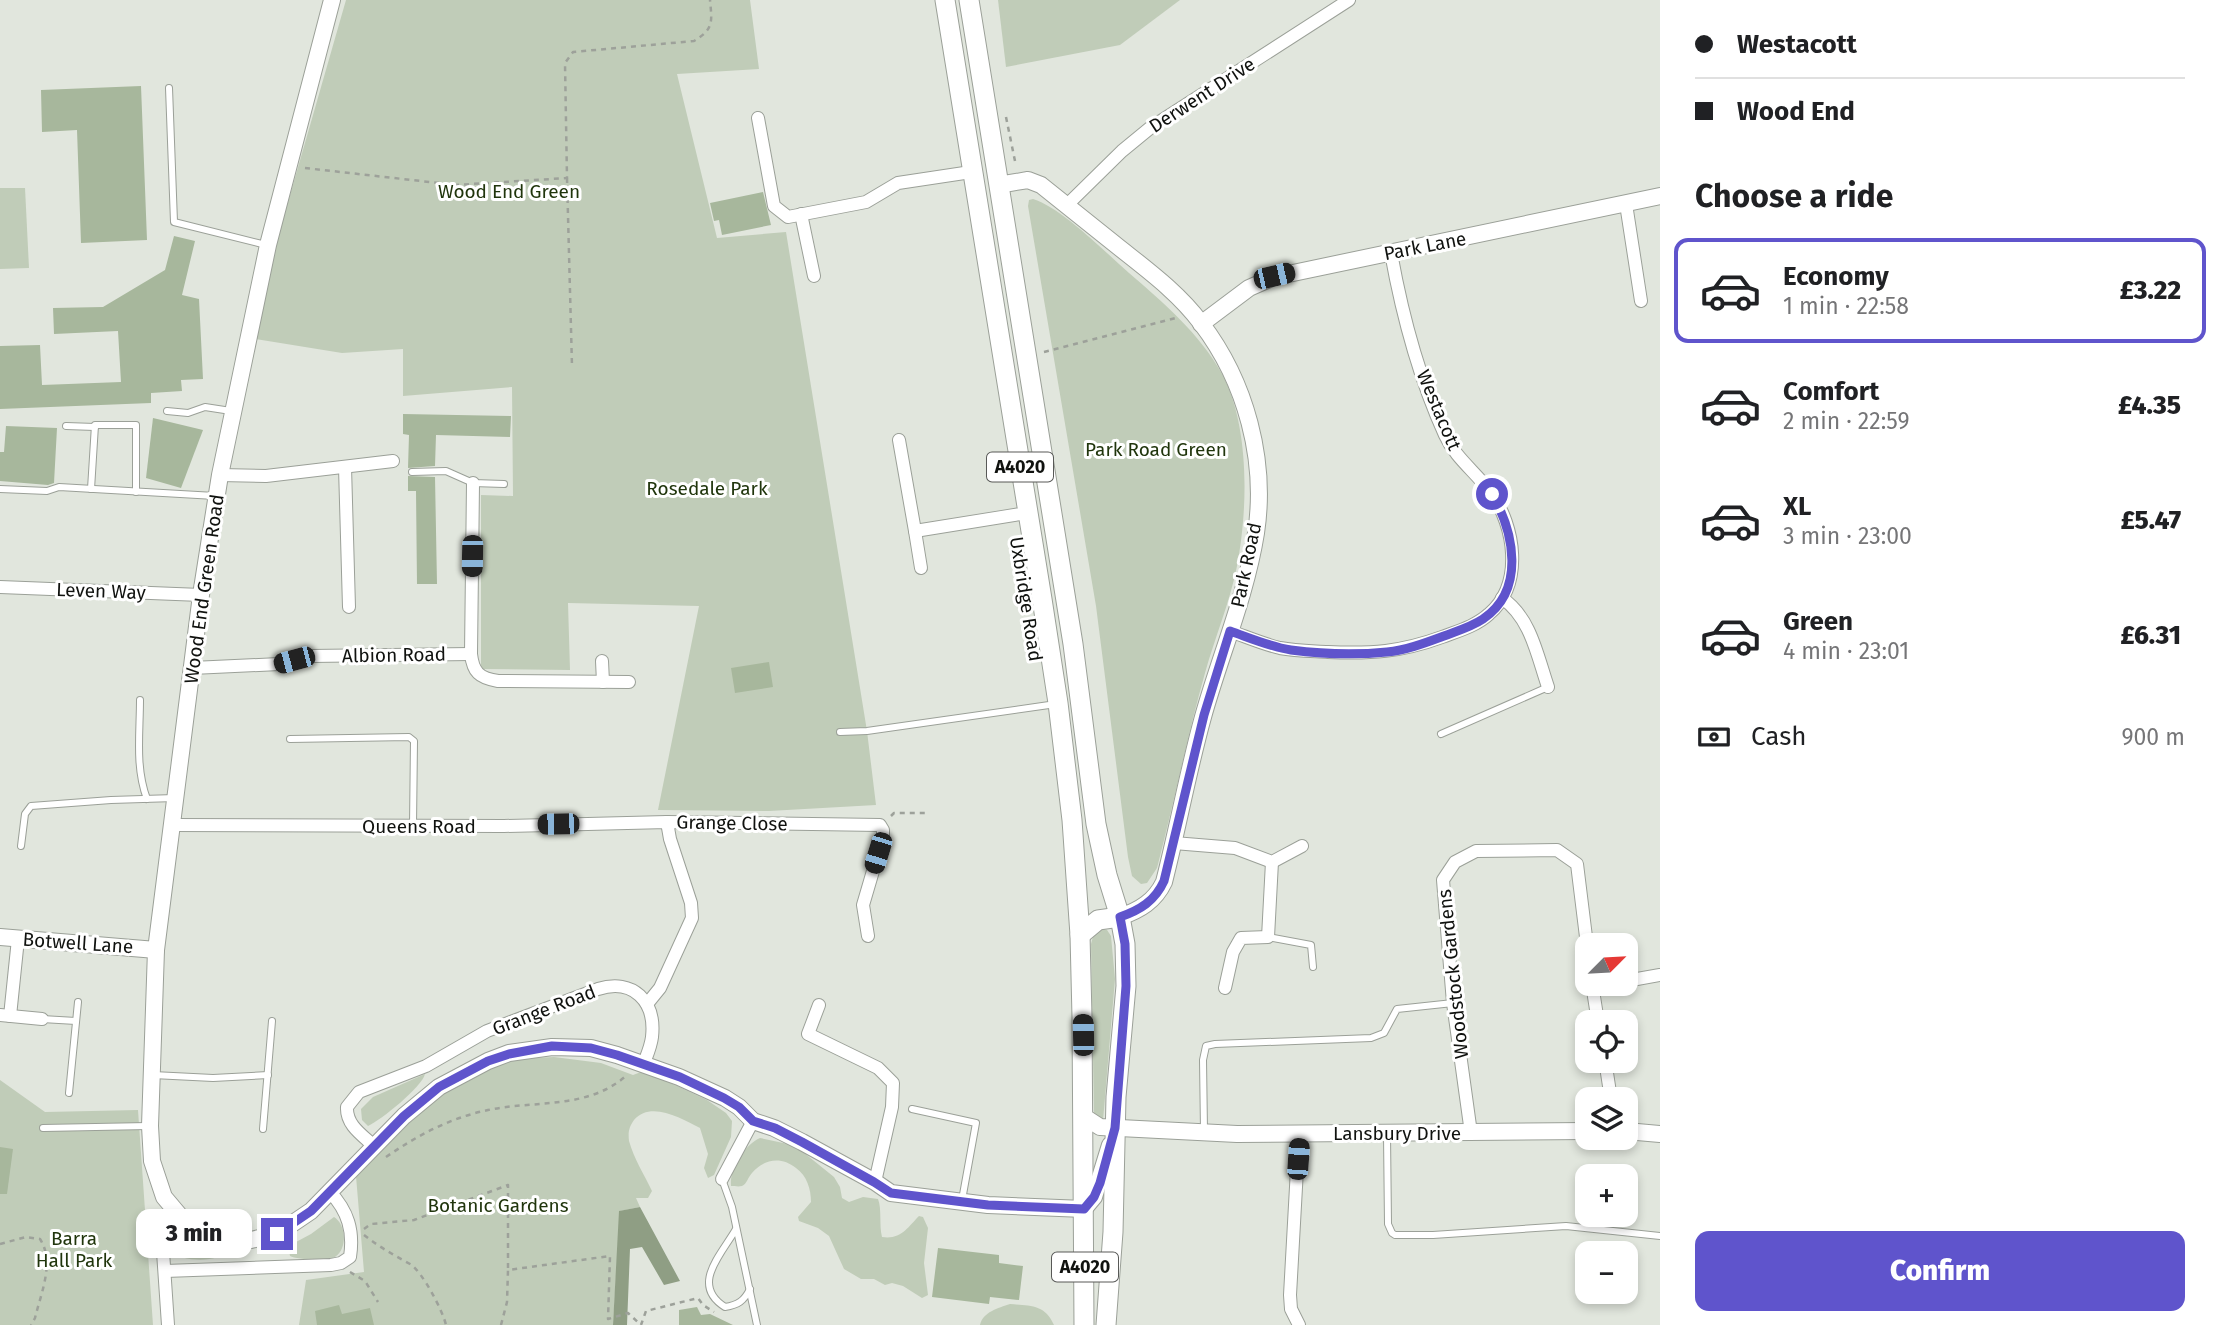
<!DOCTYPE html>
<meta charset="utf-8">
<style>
body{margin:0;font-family:"Fira Sans",sans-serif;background:#f6f6f6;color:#202124;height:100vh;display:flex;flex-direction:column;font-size:26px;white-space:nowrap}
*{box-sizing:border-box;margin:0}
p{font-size:23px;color:#757577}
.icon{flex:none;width:38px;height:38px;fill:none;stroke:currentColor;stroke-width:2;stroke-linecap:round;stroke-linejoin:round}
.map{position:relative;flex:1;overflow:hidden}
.panel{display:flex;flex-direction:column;background:#fff;width:560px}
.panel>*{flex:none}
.banner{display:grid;align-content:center;height:154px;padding:0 35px;background:#fff}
.needle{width:46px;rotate:66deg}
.fabs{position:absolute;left:1575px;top:933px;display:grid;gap:14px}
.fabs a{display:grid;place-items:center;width:63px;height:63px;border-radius:14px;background:#fff;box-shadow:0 4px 10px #0003;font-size:35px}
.end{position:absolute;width:32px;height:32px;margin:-16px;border:9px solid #5f54cc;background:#fff;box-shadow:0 0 0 4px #fff}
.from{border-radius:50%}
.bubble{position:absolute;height:49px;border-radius:14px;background:#fff;box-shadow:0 4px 10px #0003;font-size:23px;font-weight:800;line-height:49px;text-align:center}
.car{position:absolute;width:21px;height:42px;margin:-21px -10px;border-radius:9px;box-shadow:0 0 5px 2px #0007;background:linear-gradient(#222 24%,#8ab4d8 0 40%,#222 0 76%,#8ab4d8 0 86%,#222 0)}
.banner b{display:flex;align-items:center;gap:24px;height:66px;font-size:26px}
.banner b+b{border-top:2px solid #e0e0e0}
.banner i{width:18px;height:18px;background:#202124}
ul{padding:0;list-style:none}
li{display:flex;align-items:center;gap:21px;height:105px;margin:0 14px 10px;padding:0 21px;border:4px solid transparent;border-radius:14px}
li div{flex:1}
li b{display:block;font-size:26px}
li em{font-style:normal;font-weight:800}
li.active{border-color:#5f54cc}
li>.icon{width:63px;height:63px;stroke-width:1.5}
h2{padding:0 35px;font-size:32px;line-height:84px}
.pay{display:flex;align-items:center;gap:18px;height:77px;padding:0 35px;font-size:26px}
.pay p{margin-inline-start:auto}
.action{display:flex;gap:14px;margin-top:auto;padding:14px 35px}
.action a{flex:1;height:80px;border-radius:14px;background:#5f54cc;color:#fff;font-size:28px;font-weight:800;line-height:80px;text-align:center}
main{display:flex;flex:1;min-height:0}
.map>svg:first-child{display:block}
.green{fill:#c0ccb8}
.water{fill:#8f9e84}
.building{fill:#a7b79c}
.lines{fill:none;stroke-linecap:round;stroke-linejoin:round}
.service-casing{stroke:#9ba098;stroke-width:8}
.minor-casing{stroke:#9ba098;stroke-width:14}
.tertiary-casing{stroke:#9ba098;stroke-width:18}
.primary-casing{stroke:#9ba098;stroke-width:21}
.path{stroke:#9da19a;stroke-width:2.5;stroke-dasharray:5 5;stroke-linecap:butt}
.service{stroke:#fff;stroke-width:6}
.minor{stroke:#fff;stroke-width:12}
.tertiary{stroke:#fff;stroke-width:16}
.primary{stroke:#fff;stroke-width:19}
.route{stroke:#5f54cc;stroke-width:9}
.labels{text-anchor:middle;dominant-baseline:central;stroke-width:6;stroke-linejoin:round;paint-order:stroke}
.shield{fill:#fff;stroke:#585957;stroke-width:2}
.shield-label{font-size:18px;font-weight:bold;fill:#10120f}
.street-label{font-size:19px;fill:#10120f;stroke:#fff}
.park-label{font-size:19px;fill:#20350c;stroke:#fff}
</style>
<main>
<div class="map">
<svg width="1660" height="1325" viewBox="0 0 1660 1325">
<rect width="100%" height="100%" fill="#e1e6dd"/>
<g class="green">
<polygon points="346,0 750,0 759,69 677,74 717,238 786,232 867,731 876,805 769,811 658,810 699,606 568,603 570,670 481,669 481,495 513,496 512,387 403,396 403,349 342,353 249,338"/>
<polygon points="998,0 1180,0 1120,45 1006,67"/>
<polygon points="0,188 25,188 29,268 0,269"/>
<path d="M1033 199C1062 208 1105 252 1129 273 1163 302 1200 334 1222 374 1250 426 1248 509 1237 566 1230 602 1215 637 1205 673 1187 737 1174 803 1157 868L1147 883 1141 884 1132 876 1128 857 1096 606 1028 206 1029 200Z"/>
<polygon points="1101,928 1107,930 1111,936 1115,979 1103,1121 1095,1118 1094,1113 1091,944 1094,933"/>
<path d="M554 1057 601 1063 633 1075 641 1072 658 1077 707 1100 726 1113 732 1121 731 1137 714 1175 708 1178 704 1168 708 1154 700 1128C682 1119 651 1100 634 1120 629 1127 628 1132 629 1141 634 1159 644 1174 652 1191L648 1198H636L640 1207 620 1211 613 1325H299L306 1280 364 1272 356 1176C398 1134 451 1074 511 1060 524 1057 540 1058 554 1057Z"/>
<path d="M425 1074C422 1087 381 1120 368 1126L362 1120 361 1109 373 1097Z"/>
<polygon points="0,1080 45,1112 138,1110 153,1325 0,1325"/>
<path d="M760 1138 788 1144 803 1152 834 1177 840 1187 842 1198 849 1202 863 1197 878 1199C882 1209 879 1225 882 1237 901 1240 908 1227 919 1216L923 1217 928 1228 924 1263 928 1295 922 1298 903 1286 892 1283 885 1285 874 1279H861L844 1269 829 1236 818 1228 799 1221 798 1217 811 1202C811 1189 807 1176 796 1168 781 1156 764 1159 752 1173 748 1177 747 1184 742 1186 738 1187 735 1186 731 1186 729 1170 745 1144 760 1138Z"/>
<path d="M334 1217C346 1224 348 1249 335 1257 327 1261 297 1260 290 1256L289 1251 296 1242 311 1234Z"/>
<path d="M177 1225 215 1247 218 1250 217 1257C205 1262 179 1260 169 1251L172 1230Z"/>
<path d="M1010 1304C1030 1306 1045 1304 1054 1325H980C983 1312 998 1308 1010 1304Z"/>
</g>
<polygon class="water" points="640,1207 680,1281 664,1285 642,1247 630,1249 627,1325 613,1325 619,1211"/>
<g class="building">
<polygon points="141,86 147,240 81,243 77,130 42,132 41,90"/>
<polygon points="763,192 771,225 722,235 719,220 714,221 710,203"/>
<polygon points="174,236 195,241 182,295 199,299 203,379 181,380 182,391 151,393 151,403 0,409 0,346 40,345 42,385 121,382 118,331 54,334 53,308 103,307 165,270"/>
<polygon points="403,414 511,416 510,437 436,435 435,466 408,468 409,435 403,434"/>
<polygon points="153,418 203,430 181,488 146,478"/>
<polygon points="6,426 57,428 54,483 48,485 0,481 0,452 4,452"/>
<polygon points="408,476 435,477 437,584 417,584 416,491 408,491"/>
<polygon points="769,662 773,687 735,693 731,668"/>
<polygon points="0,1147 13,1149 7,1194 0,1194"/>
<polygon points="938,1248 999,1255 999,1263 1023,1266 1019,1300 990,1297 989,1304 932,1297"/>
<polygon points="339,1305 342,1314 370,1308 374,1325 317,1325 315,1311"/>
<polygon points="697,1307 701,1315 710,1314 733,1325 679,1325 679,1310"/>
</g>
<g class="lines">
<g class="service-casing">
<g id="service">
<polyline points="169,88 174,222 266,245"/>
<polyline points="167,411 188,413 205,407 231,411"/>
<polyline points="66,426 95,427"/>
<polyline points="412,472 446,471 473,483 504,484"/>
<polyline points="0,489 47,491 59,487 215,496"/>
<polyline points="91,489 95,425 136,425 136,492"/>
<path d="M140 700C140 733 135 767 147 799"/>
<polyline points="840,732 867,731 1056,704"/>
<polyline points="1441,734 1548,687"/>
<polyline points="290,739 409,737 414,741 413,826"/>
<polyline points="21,846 25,814 31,806 111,800 175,798"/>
<polyline points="1268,937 1311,945 1313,967"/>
<polyline points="42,1019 76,1021"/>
<polyline points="153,1075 213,1078 268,1075"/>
<polyline points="69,1093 78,1002"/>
<polyline points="912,1109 976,1123 962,1200"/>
<polyline points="43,1128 148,1126"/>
<polyline points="263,1129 272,1021"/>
<polyline points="1204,1131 1203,1060 1206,1046 1215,1044 1371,1038 1384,1033 1397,1009 1453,1003"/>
<polyline points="1387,1135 1388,1224 1392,1233 1395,1235 1433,1235 1566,1226 1660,1236"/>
<polyline points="722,1179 732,1207 757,1325"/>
<path d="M736 1229C721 1255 690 1285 725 1307 738 1305 744 1301 750 1289"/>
</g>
</g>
<g class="minor-casing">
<g id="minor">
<polyline points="758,118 774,206 788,217 866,202 898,183 971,172"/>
<polyline points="1626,204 1641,301"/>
<polyline points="1067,205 1122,151 1150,128 1349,0"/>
<polyline points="801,214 814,276"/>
<polyline points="899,440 915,531 1027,513"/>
<polyline points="345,467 349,607"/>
<polyline points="220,475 266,476 393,461"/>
<path d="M473 483 471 654C473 672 479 678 498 681L629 682"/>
<polyline points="915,531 921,568"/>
<polyline points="0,587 201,595"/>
<path d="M1502 598C1531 618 1537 655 1548 687"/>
<path d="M1230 631C1247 637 1263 644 1280 648 1296 651 1312 651 1328 652 1371 654 1401 652 1442 637 1458 631 1476 626 1489 614 1524 584 1515 526 1491 493 1476 472 1456 459 1445 435 1419 378 1402 314 1391 253"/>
<polyline points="602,661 603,682"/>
<polyline points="192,668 279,664 310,656 471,654"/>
<polyline points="172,825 504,826 667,822 880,825 883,830 883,837 863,905 868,936"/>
<polyline points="1174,843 1235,848 1272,862 1302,846"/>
<polyline points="1626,981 1660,975"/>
<polyline points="1592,984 1598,1022"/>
<polyline points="1592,986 1608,984"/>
<polyline points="1225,988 1233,952 1241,938 1268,937 1272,862"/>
<polyline points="647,1004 660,988 692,918 691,903 670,839 667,822"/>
<polyline points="819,1005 808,1034 878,1068 893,1083 892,1107 875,1182"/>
<polyline points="0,1015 42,1019"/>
<polyline points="10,1016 18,939"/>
<polyline points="1605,1060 1611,1099"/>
<polyline points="1471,1133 1453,1003 1443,880 1455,862 1476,851 1557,850 1577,864 1587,945"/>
<path d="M374 1146C362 1135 346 1125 347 1107L359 1092 426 1066 487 1031 598 989C633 978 656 1001 652 1037 651 1046 647 1055 644 1063"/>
<polyline points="722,1179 753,1121"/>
<path d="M165 1271 331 1265 341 1263 350 1257C354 1231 348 1211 330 1192"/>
<polyline points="168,1325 162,1237 165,1223 174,1211"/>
<polyline points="1299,1325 1291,1309 1290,1295 1299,1133"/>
</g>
</g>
<g class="tertiary-casing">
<g id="tertiary">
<polyline points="332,0 268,245 220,475 201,595 156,950 150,1126 152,1161 164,1197 180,1216 214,1233 251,1240 277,1234 311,1211 404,1116 439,1087 488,1061 509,1053 552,1047 591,1048 617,1055 679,1077 725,1098 739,1107 753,1121 774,1128 802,1142 875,1182 891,1193 988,1205 1084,1209 1094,1197 1110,1145"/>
<path d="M998 185 1028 180 1041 185C1066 205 1091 225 1116 245 1146 269 1178 292 1201 323 1246 382 1267 460 1256 533 1246 596 1220 656 1203 717 1188 771 1178 827 1164 882 1155 901 1140 910 1120 917"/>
<polyline points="1201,324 1249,288 1274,277 1660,196"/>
<polyline points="0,937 156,950"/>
<polyline points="1083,1116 1100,1127 1237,1134 1587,1131"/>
<polyline points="1626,1131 1660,1134"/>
</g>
</g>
<g class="primary-casing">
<g id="primary">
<polyline points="945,0 1042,599 1058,703 1072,820 1080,935 1082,1017 1084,1325"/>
<polyline points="969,0 1073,644 1096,824 1107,875 1120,917 1125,944 1126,986 1116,1097 1113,1232 1106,1325"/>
<polyline points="1080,935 1098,920 1120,917"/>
</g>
</g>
<g class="path">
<polyline points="1006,117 1016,166"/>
<path d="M305 168 456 185 567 178 565 63 573 52 694 41C714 29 712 22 710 0"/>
<polyline points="567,178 572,366"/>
<polyline points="1044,352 1176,318"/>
<polyline points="891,816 894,813 927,813"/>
<path d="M386 1157C418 1135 450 1118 488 1110 535 1100 588 1110 627 1075"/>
<polyline points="364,1229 371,1224 414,1220 508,1185 508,1270"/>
<path d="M364 1235C379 1247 394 1255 410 1264 422 1271 443 1311 446 1325"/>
<path d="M0 1244 26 1237 40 1239C55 1262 41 1293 35 1318L31 1325"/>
<polyline points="350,1272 365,1281 378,1302"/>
<polyline points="501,1325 507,1302 508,1270 610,1256 608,1319 628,1313 641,1325 646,1311 698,1298 703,1305 714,1312"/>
</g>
<use href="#service" class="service"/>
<use href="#minor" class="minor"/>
<use href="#tertiary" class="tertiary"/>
<use href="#primary" class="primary"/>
</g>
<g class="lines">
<path class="route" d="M277 1234 311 1211 404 1116 439 1087 488 1061 509 1054 552 1046 591 1048 617 1055 680 1077 724 1098 739 1107 753 1121 775 1128 802 1142 874 1182 891 1193 988 1205 1084 1209 1094 1197 1100 1183 1115 1128 1126 986 1125 944 1120 917C1140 910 1155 901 1164 881L1204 715 1230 631C1250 638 1271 647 1291 650 1322 654 1357 655 1387 652 1407 650 1425 643 1444 636 1457 631 1471 627 1483 619 1526 590 1514 532 1492 494"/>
</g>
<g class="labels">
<g class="shield">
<rect x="987" y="452.5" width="66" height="29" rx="5"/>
<rect x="1052" y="1252.5" width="66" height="29" rx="5"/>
</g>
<g class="shield-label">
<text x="1020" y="467">A4020</text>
<text x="1085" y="1267">A4020</text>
</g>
<g class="street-label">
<text transform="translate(1202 95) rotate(-33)">Derwent Drive</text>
<text transform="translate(1425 246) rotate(-11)">Park Lane</text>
<text transform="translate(1439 410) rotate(67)">Westacott</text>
<text transform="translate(1246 565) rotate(-78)">Park Road</text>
<text transform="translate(204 589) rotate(-82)">Wood End Green Road</text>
<text transform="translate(101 591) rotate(2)">Leven Way</text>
<text transform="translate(1026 599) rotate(81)">Uxbridge Road</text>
<text transform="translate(394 655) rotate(-1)">Albion Road</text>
<text transform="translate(732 823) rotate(1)">Grange Close</text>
<text x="419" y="826">Queens Road</text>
<text transform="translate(78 943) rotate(4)">Botwell Lane</text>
<text transform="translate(1453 974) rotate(-96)">Woodstock Gardens</text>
<text transform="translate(544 1010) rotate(-21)">Grange Road</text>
<text x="1397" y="1133">Lansbury Drive</text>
</g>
<g class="park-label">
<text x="509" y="191">Wood End Green</text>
<text x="1156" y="449">Park Road Green</text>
<text x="707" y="488">Rosedale Park</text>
<text x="498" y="1205">Botanic Gardens</text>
<text x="74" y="1238">Barra<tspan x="74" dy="22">Hall Park</tspan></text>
</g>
</g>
</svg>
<div class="fabs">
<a><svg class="needle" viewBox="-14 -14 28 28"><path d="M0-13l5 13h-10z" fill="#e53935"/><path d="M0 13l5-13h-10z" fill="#757577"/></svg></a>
<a><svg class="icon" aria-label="locate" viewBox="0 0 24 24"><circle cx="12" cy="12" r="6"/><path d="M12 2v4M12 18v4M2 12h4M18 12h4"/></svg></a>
<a><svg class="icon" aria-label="layers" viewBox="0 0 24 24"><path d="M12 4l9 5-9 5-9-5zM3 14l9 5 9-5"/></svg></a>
<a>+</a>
<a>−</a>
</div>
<i class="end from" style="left:1492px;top:494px"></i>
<i class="end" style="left:277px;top:1234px"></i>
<div class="bubble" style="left:136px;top:1209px;width:116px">3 min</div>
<i class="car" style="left:1274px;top:276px;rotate:77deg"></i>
<i class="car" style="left:472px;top:556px;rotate:181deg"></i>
<i class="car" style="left:294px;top:660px;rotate:255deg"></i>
<i class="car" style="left:558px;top:824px;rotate:269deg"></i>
<i class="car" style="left:878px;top:853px;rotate:197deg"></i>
<i class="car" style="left:1083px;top:1035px;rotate:359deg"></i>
<i class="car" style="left:1298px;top:1159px;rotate:4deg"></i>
</div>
<section class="panel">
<div class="banner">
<b><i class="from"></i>Westacott</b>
<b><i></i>Wood End</b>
</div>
<h2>Choose a ride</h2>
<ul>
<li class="active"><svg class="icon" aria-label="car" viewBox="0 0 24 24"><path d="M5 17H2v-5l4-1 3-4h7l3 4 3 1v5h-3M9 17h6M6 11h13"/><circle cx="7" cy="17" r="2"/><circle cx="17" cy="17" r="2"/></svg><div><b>Economy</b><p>1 min · 22:58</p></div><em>£3.22</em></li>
<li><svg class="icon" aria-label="car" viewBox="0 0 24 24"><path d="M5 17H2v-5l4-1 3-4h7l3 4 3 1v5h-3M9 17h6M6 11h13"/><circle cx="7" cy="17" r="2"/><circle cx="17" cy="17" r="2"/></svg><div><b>Comfort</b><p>2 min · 22:59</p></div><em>£4.35</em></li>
<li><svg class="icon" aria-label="car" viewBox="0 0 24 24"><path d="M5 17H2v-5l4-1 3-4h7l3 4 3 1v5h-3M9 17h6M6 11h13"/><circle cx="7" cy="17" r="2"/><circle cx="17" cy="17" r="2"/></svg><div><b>XL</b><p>3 min · 23:00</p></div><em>£5.47</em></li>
<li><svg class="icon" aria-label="car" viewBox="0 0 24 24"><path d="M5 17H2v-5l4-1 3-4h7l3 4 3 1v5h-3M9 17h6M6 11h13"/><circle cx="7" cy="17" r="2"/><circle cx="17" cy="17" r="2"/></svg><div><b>Green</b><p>4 min · 23:01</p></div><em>£6.31</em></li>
</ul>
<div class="pay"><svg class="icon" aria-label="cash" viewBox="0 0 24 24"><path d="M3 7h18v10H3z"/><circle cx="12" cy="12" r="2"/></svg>Cash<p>900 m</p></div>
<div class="action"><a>Confirm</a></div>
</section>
</main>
